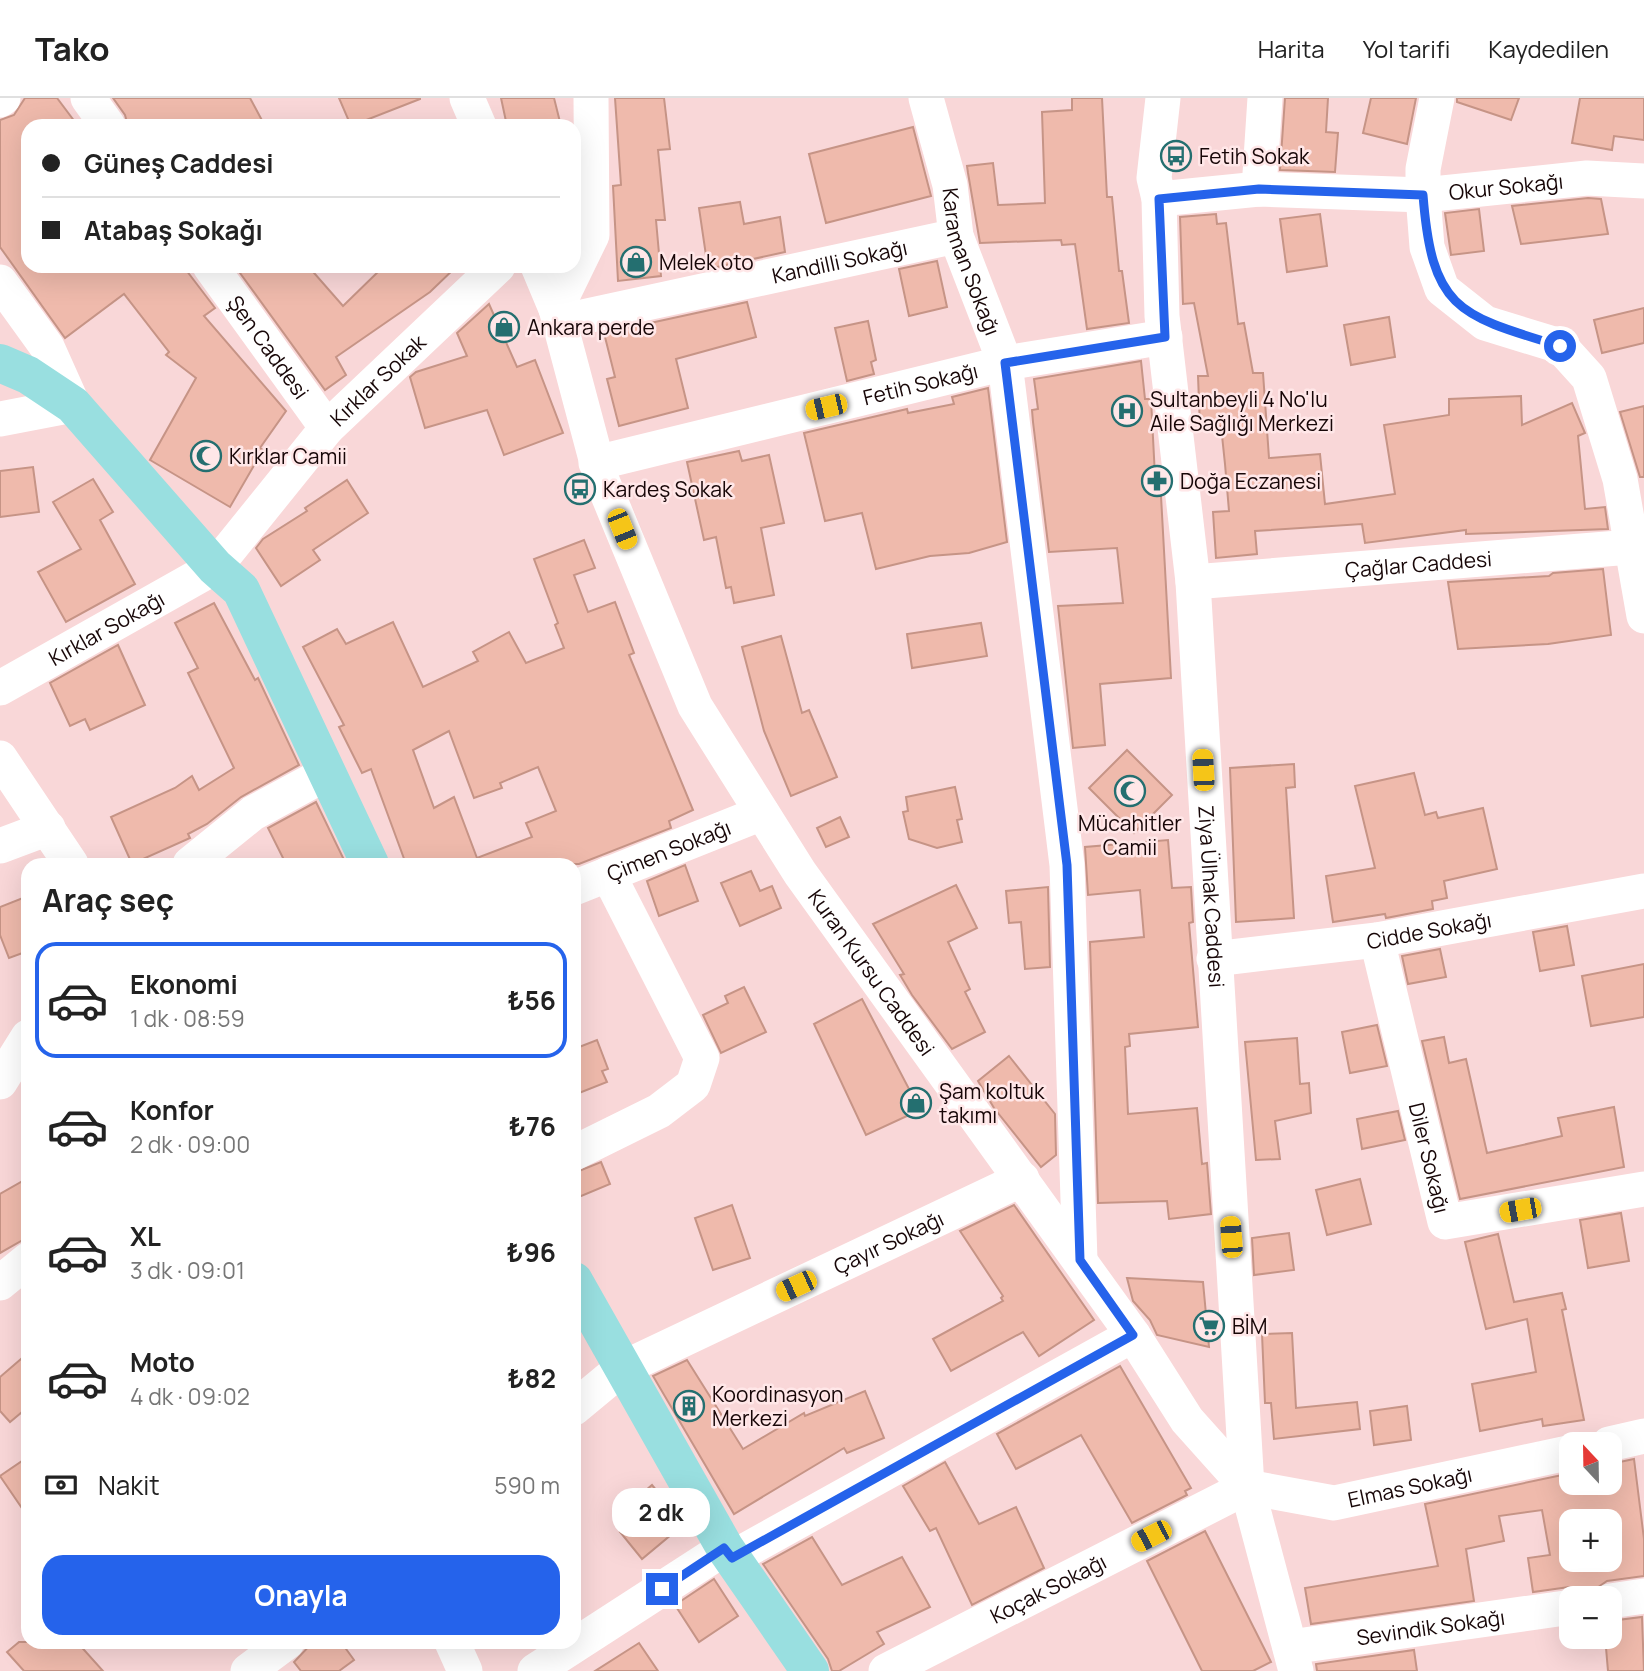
<!DOCTYPE html>
<html lang="tr">
<meta charset="utf-8">
<style>
body{margin:0;font-family:Manrope,sans-serif;background:#f6f6f6;color:#222;height:100vh;display:flex;flex-direction:column;font-size:26px;white-space:nowrap}
*{box-sizing:border-box;margin:0}
p{font-size:23px;color:#767676}
.icon{flex:none;width:38px;height:38px;fill:none;stroke:currentColor;stroke-width:2;stroke-linecap:round;stroke-linejoin:round}
.map{position:relative;flex:1;overflow:hidden}
.drawer{position:absolute;left:21px;top:760px;width:560px;height:791px;display:flex;flex-direction:column;background:#fff;border-radius:21px;box-shadow:0 7px 28px #0002}
.drawer>*{flex:none}
.hud{position:absolute;left:21px;top:21px;width:560px;height:154px;border-radius:21px;box-shadow:0 7px 28px #0002;display:grid;align-content:center;height:154px;padding:0 21px;background:#fff}
.needle{width:46px;rotate:338deg}
.controls{position:absolute;left:1559px;top:1334px;display:grid;gap:14px}
.controls a{display:grid;place-items:center;width:63px;height:63px;border-radius:14px;background:#fff;box-shadow:0 7px 28px #0002;font-size:35px}
.end{position:absolute;width:32px;height:32px;margin:-16px;border:9px solid #2563eb;background:#fff;box-shadow:0 0 0 4px #fff}
.from{border-radius:50%}
.bubble{position:absolute;height:49px;border-radius:21px;background:#fff;box-shadow:0 7px 28px #0002;font-size:23px;font-weight:700;line-height:49px;text-align:center}
.car{position:absolute;width:21px;height:42px;margin:-21px -10px;border-radius:9px;box-shadow:0 0 5px 2px #0007;background:linear-gradient(#f5c518 24%,#345 0 40%,#f5c518 0 76%,#345 0 86%,#f5c518 0)}
.hud b{display:flex;align-items:center;gap:24px;height:66px;font-size:26px}
.hud b+b{border-top:2px solid #e0e0e0}
.hud i{width:18px;height:18px;background:#222}
ul{padding:0;list-style:none}
li{display:flex;align-items:center;gap:21px;height:116px;margin:0 14px 10px;padding:0 7px;border:4px solid transparent;border-radius:21px}
li div{flex:1}
li b{display:block;font-size:26px}
li em{font-style:normal;font-weight:700}
li.current{border-color:#2563eb}
li>.icon{width:63px;height:63px;stroke-width:1.5}
h2{padding:0 21px;font-size:32px;line-height:84px}
.pay{display:flex;align-items:center;gap:18px;height:77px;padding:0 21px;font-size:26px}
.pay p{margin-inline-start:auto}
.cta{display:flex;gap:14px;margin-top:auto;padding:14px 21px}
.cta a{flex:1;height:80px;border-radius:21px;background:#2563eb;color:#fff;font-size:28px;font-weight:700;line-height:80px;text-align:center}
header{display:flex;align-items:center;gap:42px;box-sizing:border-box;height:98px;padding:0 35px;background:#fff;border-bottom:2px solid #e0e0e0}
header strong{font-size:33px}
nav{display:flex;gap:38px;margin-inline-start:auto;font-size:24px}
.map>svg:first-child{display:block}
.building{fill:#efbaac;stroke:#c69486;stroke-width:2;fill-rule:evenodd}
.lines{fill:none;stroke-linecap:round;stroke-linejoin:round}
.minor{stroke:#fff;stroke-width:35}
.major{stroke:#99dfe0;stroke-width:38}
.route{stroke:#2563eb;stroke-width:9}
.labels{text-anchor:middle;dominant-baseline:central;stroke-width:5;stroke-linejoin:round;paint-order:stroke}
.poi-label{font-size:21px;fill:#170607;stroke:#ffe7e8;text-anchor:start}
.street-label{font-size:21px;fill:#170607;stroke:#ffe7e8}
</style>
<header>
<strong>Tako</strong>
<nav><a>Harita</a><a>Yol tarifi</a><a>Kaydedilen</a></nav>
</header>
<div class="map">
<svg width="1644" height="1573" viewBox="0 0 1644 1573">
<rect width="100%" height="100%" fill="#f9d7d8"/>
<g class="building">
<polygon points="25,0 57,0 78,28 28,28 28,168 183,168 215,210 204,218 286,313 260,350 263,352 230,409 150,362 196,280 166,257 169,254 124,196 65,240 0,149 0,22 14,17"/>
<polygon points="113,0 250,0 265,28 128,28 125,17"/>
<polygon points="339,0 420,0 420,1 351,28"/>
<polygon points="501,0 554,0 561,28 507,28"/>
<polygon points="615,0 664,0 670,51 658,52 665,122 656,122 661,178 618,183 613,88 621,87"/>
<polygon points="1072,0 1102,0 1107,99 1112,99 1119,173 1122,173 1129,225 1087,231 1075,146 1062,147 1061,142 980,145 968,75 967,68 993,65 998,107 1045,105 1042,14 1072,12"/>
<polygon points="1285,0 1328,0 1326,34 1338,35 1335,74 1280,72"/>
<polygon points="1371,0 1416,0 1407,46 1363,35"/>
<polygon points="1457,0 1519,0 1511,22 1457,4"/>
<polygon points="1580,0 1644,0 1644,42 1614,38 1612,52 1572,45"/>
<polygon points="913,29 931,98 826,125 809,56"/>
<polygon points="1588,100 1601,101 1608,136 1521,146 1512,108"/>
<polygon points="740,104 744,126 780,119 785,154 708,171 699,110"/>
<polygon points="1479,111 1484,153 1451,157 1445,115"/>
<polygon points="1216,116 1217,126 1226,125 1238,226 1244,225 1253,275 1263,275 1269,360 1320,356 1325,406 1395,396 1384,327 1449,317 1449,301 1521,298 1522,327 1572,305 1585,335 1578,338 1585,411 1605,409 1608,431 1466,436 1466,432 1365,445 1362,426 1255,433 1257,456 1216,460 1213,414 1229,413 1225,366 1221,328 1200,329 1198,278 1208,278 1194,205 1183,206 1180,119"/>
<polygon points="1320,116 1327,168 1287,174 1280,121"/>
<polygon points="937,163 947,209 909,218 899,171"/>
<polygon points="250,168 308,168 343,208 384,168 457,168 430,194 336,259 346,277 325,292 240,175"/>
<polygon points="747,204 756,239 676,261 688,310 619,328 607,281 615,279 604,235"/>
<polygon points="489,206 517,269 535,262 563,335 504,357 487,312 425,330 410,279 416,274 467,258 457,235"/>
<polygon points="1644,210 1644,245 1602,255 1594,222"/>
<polygon points="1389,219 1395,259 1351,267 1344,227"/>
<polygon points="868,223 876,262 871,264 874,276 847,283 835,230"/>
<polygon points="1141,263 1145,301 1151,301 1156,398 1161,398 1171,580 1100,586 1105,647 1073,650 1058,508 1123,505 1117,450 1049,454 1033,324 1032,312 1038,311 1034,281"/>
<polygon points="988,290 1007,444 969,455 930,458 876,471 862,415 825,423 804,335 907,311 908,315 954,306 952,299"/>
<polygon points="1644,308 1644,379 1640,379 1620,314"/>
<polygon points="739,353 742,363 769,357 784,425 761,430 774,497 734,505 731,489 726,490 716,439 704,442 687,364"/>
<polygon points="33,369 39,414 0,419 0,373"/>
<polygon points="93,381 113,414 100,422 135,486 66,524 38,474 81,451 53,404"/>
<polygon points="347,382 368,415 313,452 320,462 281,488 256,450 263,441 307,413 305,410"/>
<path d="M584 442 595 470 574 477 588 514 615 504 634 555 629 557 693 712 669 723 671 730 579 766H406L371 671 362 675 339 629 344 627 303 549 337 531 346 546 393 524 423 589 478 563 473 554 509 534 526 565 564 550 555 527 558 525 534 461ZM449 633 474 700 502 690 500 685 538 669 556 713 526 725 532 739 477 760 454 699 434 710 413 652Z"/>
<polygon points="1603,471 1611,537 1548,546 1458,551 1448,484 1549,478 1553,475"/>
<polygon points="214,505 255,582 258,580 299,667 241,699 207,726 188,736 190,740 132,766 111,719 175,690 192,678 199,692 234,670 188,575 198,570 175,525"/>
<polygon points="981,525 987,558 912,570 907,536"/>
<polygon points="781,538 802,615 809,612 837,679 791,698 764,633 742,549"/>
<polygon points="118,547 145,607 90,632 85,621 70,628 50,585"/>
<polygon points="1127,652 1172,697 1134,735 1089,690"/>
<polygon points="1294,666 1295,689 1286,690 1294,820 1236,824 1230,670"/>
<polygon points="1414,675 1425,717 1436,714 1438,720 1483,710 1497,771 1444,783 1447,800 1432,803 1433,811 1386,820 1385,816 1333,824 1326,778 1375,770 1355,688"/>
<polygon points="955,689 962,721 957,722 962,744 937,750 909,741 903,714 908,713 906,699"/>
<polygon points="316,704 346,766 286,766 268,730"/>
<polygon points="840,719 849,739 826,749 817,730"/>
<polygon points="1168,742 1172,790 1191,789 1193,824 1189,825 1198,929 1129,936 1130,948 1125,949 1128,1016 1197,1010 1202,1066 1207,1065 1211,1116 1169,1121 1167,1103 1098,1105 1090,844 1144,839 1140,792 1088,797 1085,749"/>
<polygon points="685,767 698,803 659,818 647,783"/>
<polygon points="751,773 760,793 772,788 781,810 740,828 721,785"/>
<polygon points="956,787 977,830 948,844 970,891 965,894 985,934 952,951 912,897 900,877 904,876 873,826"/>
<polygon points="1048,789 1050,869 1025,871 1021,824 1009,825 1006,793"/>
<polygon points="28,798 28,853 9,860 0,837 0,809"/>
<polygon points="1567,828 1574,867 1540,873 1533,834"/>
<polygon points="1440,851 1446,879 1408,886 1402,858"/>
<polygon points="1644,866 1644,919 1591,928 1582,878"/>
<polygon points="744,889 766,934 721,955 703,917 728,905 725,898"/>
<polygon points="862,901 920,1012 866,1037 814,926"/>
<polygon points="1377,927 1387,968 1350,975 1342,934"/>
<polygon points="1444,939 1449,965 1466,961 1487,1055 1562,1038 1558,1020 1614,1009 1624,1069 1460,1101 1422,943"/>
<polygon points="1297,940 1300,986 1309,985 1311,1015 1275,1023 1280,1061 1256,1062 1245,944"/>
<polygon points="597,942 608,971 602,973 607,984 574,997 574,951"/>
<polygon points="1009,958 1055,1016 1056,1057 1041,1069 994,1010 978,983"/>
<polygon points="1398,1013 1405,1042 1362,1051 1357,1021"/>
<polygon points="601,1064 610,1086 574,1101 574,1075"/>
<polygon points="28,1080 28,1139 0,1155 0,1096"/>
<polygon points="1360,1081 1371,1126 1327,1137 1316,1092"/>
<polygon points="732,1107 750,1160 713,1172 695,1120"/>
<polygon points="1014,1107 1094,1222 1039,1258 1023,1234 951,1273 933,1241 1003,1203 1001,1200 1003,1198 960,1133"/>
<polygon points="1621,1115 1629,1163 1588,1170 1580,1122"/>
<polygon points="1289,1135 1294,1172 1254,1177 1252,1140"/>
<polygon points="1498,1136 1514,1204 1562,1195 1566,1211 1562,1212 1584,1322 1543,1328 1542,1321 1480,1333 1472,1286 1536,1274 1527,1221 1486,1231 1465,1144"/>
<polygon points="1127,1180 1203,1184 1209,1249 1157,1237 1150,1222 1133,1203"/>
<polygon points="1292,1235 1296,1310 1357,1304 1360,1331 1274,1341 1271,1305 1265,1305 1262,1236"/>
<polygon points="28,1255 28,1309 10,1324 0,1313 0,1279"/>
<polygon points="687,1262 743,1351 804,1315 805,1318 865,1293 884,1340 847,1355 844,1350 734,1416 653,1278"/>
<polygon points="1120,1268 1191,1390 1185,1393 1187,1397 1132,1425 1081,1337 1016,1371 997,1336"/>
<polygon points="1407,1308 1411,1342 1374,1347 1370,1313"/>
<polygon points="28,1359 28,1419 0,1378"/>
<path d="M1634 1361 1644 1441V1478L1607 1483 1594 1492 1584 1494 1569 1489 1533 1494 1528 1460 1550 1457 1542 1412 1499 1418 1504 1443 1466 1451 1474 1503 1311 1526 1305 1490 1438 1468 1425 1406 1567 1376 1568 1384H1610V1366ZM1572 1423H1610V1461H1572Z"/>
<polygon points="945,1364 979,1426 1016,1409 1044,1470 972,1507 936,1430 930,1433 903,1388"/>
<polygon points="652,1387 684,1426 642,1461 620,1434 628,1428 618,1416"/>
<polygon points="1205,1433 1271,1564 1253,1573 1202,1573 1147,1463"/>
<polygon points="812,1439 842,1487 902,1459 930,1509 877,1534 884,1546 839,1573 832,1573 828,1561 763,1466"/>
<polygon points="714,1481 738,1518 699,1544 675,1507"/>
<polygon points="1642,1519 1644,1573 1608,1573 1605,1538 1610,1538 1610,1523"/>
<polygon points="19,1544 77,1544 103,1573 24,1573 7,1554"/>
<polygon points="313,1544 341,1544 354,1562 339,1573 301,1573 294,1564"/>
<polygon points="639,1545 658,1573 595,1573"/>
<polygon points="1414,1552 1417,1573 1317,1573 1316,1566"/>
</g>
<g class="lines">
<g class="minor">
<polyline points="88,0 108,28"/>
<polyline points="467,0 479,28"/>
<path id="s1" d="M926 0 950 87 956 138 1005 265 1067 767 1080 1162"/>
<path id="s2" d="M1163 0 1154 80 1159 101 1162 218 1193 484 1247 1389"/>
<polyline points="1437,0 1423,71 1423,97 1427,149 1442,191 1485,225 1560,248 1589,280 1620,381 1644,518"/>
<polyline points="0,2 3,0"/>
<polyline points="1259,91 1265,0"/>
<path id="s3" d="M1159 101 1259 91 1423 97 1587 80 1644 83"/>
<path id="s4" d="M210 168 327 330"/>
<path id="s5" d="M538 168 556 211 601 380 695 608 800 775 1133 1237 1187 1322 1247 1389 1296 1573"/>
<polyline points="0,184 47,249 73,307 0,321"/>
<polyline points="556,211 592,137 591,0"/>
<path id="s6" d="M559 224 956 138"/>
<path id="s7" d="M596 365 1005 265 1165 239"/>
<path id="s8" d="M1193 484 1644 448"/>
<path id="s9" d="M0 590 215 469 327 330 498 168"/>
<polyline points="0,660 71,766"/>
<polyline points="0,748 48,730"/>
<polyline points="190,766 253,715 325,676"/>
<path id="s10" d="M574 790 762 715"/>
<path id="s11" d="M1377 842 1445 1124 1644 1091"/>
<path id="s12" d="M1214 861 1377 842 1644 793"/>
<polyline points="0,984 28,939"/>
<polyline points="574,1055 659,1013 693,987 702,960 608,776"/>
<polyline points="0,1185 28,1162"/>
<path id="s13" d="M574 1310 621 1271 1022 1081"/>
<polyline points="1609,1346 1644,1338"/>
<path id="s14" d="M1247 1389 1334 1405 1572 1354"/>
<polyline points="732,1460 1133,1237"/>
<polyline points="1610,1503 1644,1498"/>
<polyline points="452,1544 465,1573"/>
<path id="s15" d="M1290 1549 1572 1509"/>
<polyline points="248,1573 287,1544"/>
<polyline points="535,1573 725,1450"/>
<path id="s16" d="M886 1573 1247 1389"/>
</g>
<g class="major">
<polyline points="0,265 28,277 73,307 215,469 241,492 370,766"/>
<polyline points="574,1183 725,1450 810,1573"/>
</g>
</g>
<g class="lines">
<path class="route" d="M662 1491 724 1450 732 1460 1133 1237 1080 1162 1067 767 1005 265 1165 239 1159 101 1259 91 1423 97C1432 211 1457 217 1560 248"/>
</g>
<defs>
<g id="bus-ring" transform="scale(1.575)"><circle r="9.5" fill="#ffe7e8" stroke="#246f70" stroke-width="1.5"/><path d="M-5-6H5V4H4V6H2V4H-2V6H-4V4H-5ZM-3.5-4V0h7V-4ZM-3.5 1.2v1.5H-2V1.2ZM2 1.2v1.5H3.5V1.2Z" fill="#246f70"/></g>
<g id="shop-ring" transform="scale(1.575)"><circle r="9.5" fill="#ffe7e8" stroke="#246f70" stroke-width="1.5"/><path d="M-5-2.5h2.3a2.7 3.5 0 0 1 5.4 0H5L5.5 6h-11ZM-1.5-2.5h3a1.5 2.3 0 0 0-3 0Z" fill="#246f70"/></g>
<g id="hospital-ring" transform="scale(1.575)"><circle r="9.5" fill="#ffe7e8" stroke="#246f70" stroke-width="1.5"/><path d="M-5-5h3v3.5h4V-5h3V5h-3V1.5h-4V5h-3Z" fill="#246f70"/></g>
<g id="mosque-ring" transform="scale(1.575)"><circle r="9.5" fill="#ffe7e8" stroke="#246f70" stroke-width="1.5"/><path d="M3.5-4.9A6 6 0 1 0 3.5 4.9A5 5 0 1 1 3.5-4.9Z" fill="#246f70"/></g>
<g id="pharmacy-ring" transform="scale(1.575)"><circle r="9.5" fill="#ffe7e8" stroke="#246f70" stroke-width="1.5"/><path d="M-2-6h4v4h4v4h-4v4h-4v-4h-4v-4h4Z" fill="#246f70"/></g>
<g id="supermarket-ring" transform="scale(1.575)"><circle r="9.5" fill="#ffe7e8" stroke="#246f70" stroke-width="1.5"/><path d="M-6-5.5h2.5l.6 2H6L4.5 2H-2.5L-4.4-4H-6ZM-1.5 3.2a1.3 1.3 0 1 0 .1 0ZM3 3.2a1.3 1.3 0 1 0 .1 0Z" fill="#246f70"/></g>
<g id="building-ring" transform="scale(1.575)"><circle r="9.5" fill="#ffe7e8" stroke="#246f70" stroke-width="1.5"/><path d="M-4-6H4V6H1V3H-1V6H-4ZM-2.5-4.3h1.7v1.8h-1.7ZM.8-4.3h1.7v1.8H.8ZM-2.5-1h1.7V.8h-1.7ZM.8-1h1.7V.8H.8Z" fill="#246f70"/></g>
</defs>
<g fill-rule="evenodd">
<use href="#bus-ring" x="1176" y="58"/>
<use href="#shop-ring" x="636" y="164"/>
<use href="#shop-ring" x="504" y="229"/>
<use href="#hospital-ring" x="1127" y="313"/>
<use href="#mosque-ring" x="206" y="358"/>
<use href="#pharmacy-ring" x="1157" y="383"/>
<use href="#bus-ring" x="580" y="391"/>
<use href="#mosque-ring" x="1130" y="693"/>
<use href="#shop-ring" x="916" y="1005"/>
<use href="#supermarket-ring" x="1209" y="1228"/>
<use href="#building-ring" x="689" y="1308"/>
</g>
<g class="labels">
<g class="poi-label">
<text x="1199" y="58">Fetih Sokak</text>
<text x="659" y="164">Melek oto</text>
<text x="527" y="229">Ankara perde</text>
<text x="1150" y="301">Sultanbeyli 4 No'lu<tspan x="1150" dy="24">Aile Sağlığı Merkezi</tspan></text>
<text x="229" y="358">Kırklar Camii</text>
<text x="1180" y="383">Doğa Eczanesi</text>
<text x="603" y="391">Kardeş Sokak</text>
<text x="1130" y="725" text-anchor="middle">Mücahitler<tspan x="1130" dy="24">Camii</tspan></text>
<text x="939" y="993">Şam koltuk<tspan x="939" dy="24">takımı</tspan></text>
<text x="1232" y="1228">BİM</text>
<text x="712" y="1296">Koordinasyon<tspan x="712" dy="24">Merkezi</tspan></text>
</g>
<g class="street-label">
<text stroke="none"><textPath href="#s3" startOffset="348">Okur Sokağı</textPath></text>
<text stroke="none"><textPath href="#s1" startOffset="170">Karaman Sokağı</textPath></text>
<text stroke="none"><textPath href="#s6" startOffset="287">Kandilli Sokağı</textPath></text>
<text stroke="none"><textPath href="#s4" startOffset="100">Şen Caddesi</textPath></text>
<text stroke="none"><textPath href="#s9" startOffset="495">Kırklar Sokak</textPath></text>
<text stroke="none"><textPath href="#s7" startOffset="334">Fetih Sokağı</textPath></text>
<text stroke="none"><textPath href="#s8" startOffset="226">Çağlar Caddesi</textPath></text>
<text stroke="none"><textPath href="#s9" startOffset="122">Kırklar Sokağı</textPath></text>
<text stroke="none"><textPath href="#s10" startOffset="102">Çimen Sokağı</textPath></text>
<text stroke="none"><textPath href="#s2" startOffset="802">Ziya Ülhak Caddesi</textPath></text>
<text stroke="none"><textPath href="#s12" startOffset="217">Cidde Sokağı</textPath></text>
<text stroke="none"><textPath href="#s5" startOffset="788">Kuran Kursu Caddesi</textPath></text>
<text stroke="none"><textPath href="#s11" startOffset="224">Diler Sokağı</textPath></text>
<text stroke="none"><textPath href="#s13" startOffset="357">Çayır Sokağı</textPath></text>
<text stroke="none"><textPath href="#s14" startOffset="166">Elmas Sokağı</textPath></text>
<text stroke="none"><textPath href="#s16" startOffset="182">Koçak Sokağı</textPath></text>
<text stroke="none"><textPath href="#s15" startOffset="142">Sevindik Sokağı</textPath></text>
</g>
</g>
</svg>
<div class="controls">
<a><svg class="needle" viewBox="-14 -14 28 28"><path d="M0-13l5 13h-10z" fill="#e53935"/><path d="M0 13l5-13h-10z" fill="#767676"/></svg></a>
<a>+</a>
<a>−</a>
</div>
<i class="end from" style="left:1560px;top:248px"></i>
<i class="end" style="left:662px;top:1491px"></i>
<div class="bubble" style="left:612px;top:1390px;width:98px">2 dk</div>
<i class="car" style="left:826px;top:309px;rotate:257deg"></i>
<i class="car" style="left:622px;top:431px;rotate:158deg"></i>
<i class="car" style="left:1203px;top:672px;rotate:357deg"></i>
<i class="car" style="left:1520px;top:1112px;rotate:260deg"></i>
<i class="car" style="left:1231px;top:1139px;rotate:356deg"></i>
<i class="car" style="left:796px;top:1188px;rotate:245deg"></i>
<i class="car" style="left:1151px;top:1438px;rotate:243deg"></i>
<div class="hud">
<b><i class="from"></i>Güneş Caddesi</b>
<b><i></i>Atabaş Sokağı</b>
</div>
<section class="drawer">
<h2>Araç seç</h2>
<ul>
<li class="current"><svg class="icon" aria-label="car" viewBox="0 0 24 24"><path d="M5 17H2v-5l4-1 3-4h7l3 4 3 1v5h-3M9 17h6M6 11h13"/><circle cx="7" cy="17" r="2"/><circle cx="17" cy="17" r="2"/></svg><div><b>Ekonomi</b><p>1 dk · 08:59</p></div><em>₺56</em></li>
<li><svg class="icon" aria-label="car" viewBox="0 0 24 24"><path d="M5 17H2v-5l4-1 3-4h7l3 4 3 1v5h-3M9 17h6M6 11h13"/><circle cx="7" cy="17" r="2"/><circle cx="17" cy="17" r="2"/></svg><div><b>Konfor</b><p>2 dk · 09:00</p></div><em>₺76</em></li>
<li><svg class="icon" aria-label="car" viewBox="0 0 24 24"><path d="M5 17H2v-5l4-1 3-4h7l3 4 3 1v5h-3M9 17h6M6 11h13"/><circle cx="7" cy="17" r="2"/><circle cx="17" cy="17" r="2"/></svg><div><b>XL</b><p>3 dk · 09:01</p></div><em>₺96</em></li>
<li><svg class="icon" aria-label="car" viewBox="0 0 24 24"><path d="M5 17H2v-5l4-1 3-4h7l3 4 3 1v5h-3M9 17h6M6 11h13"/><circle cx="7" cy="17" r="2"/><circle cx="17" cy="17" r="2"/></svg><div><b>Moto</b><p>4 dk · 09:02</p></div><em>₺82</em></li>
</ul>
<div class="pay"><svg class="icon" aria-label="cash" viewBox="0 0 24 24"><path d="M3 7h18v10H3z"/><circle cx="12" cy="12" r="2"/></svg>Nakit<p>590 m</p></div>
<div class="cta"><a>Onayla</a></div>
</section>
</div>
